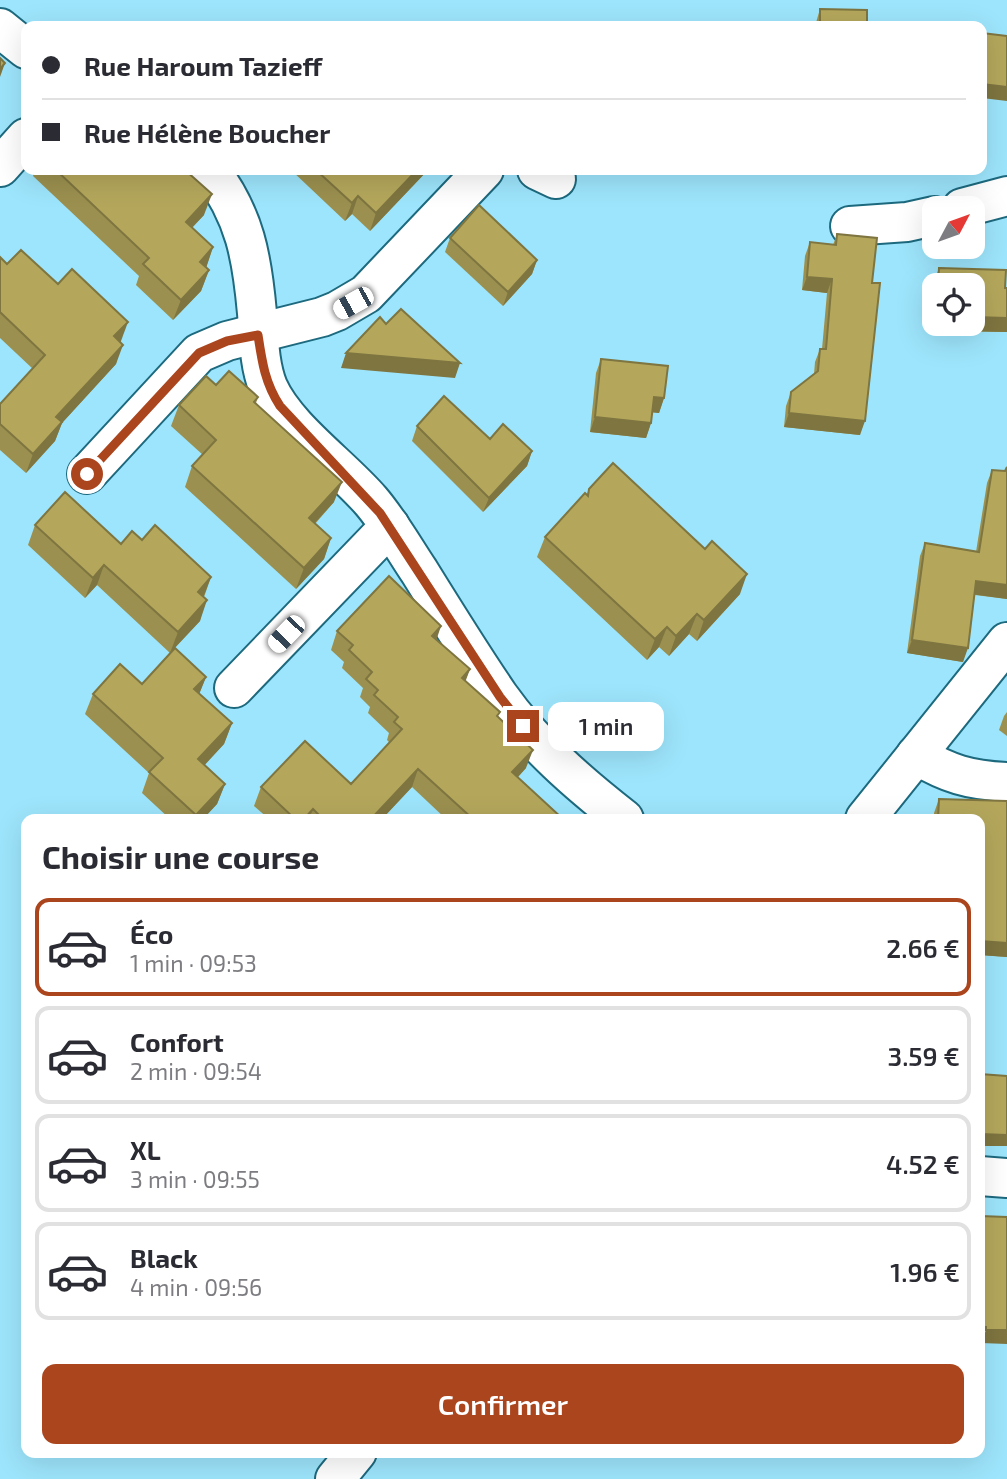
<!DOCTYPE html>
<html lang="fr">
<meta charset="utf-8">
<style>
body{margin:0;font-family:"Exo 2",sans-serif;background:#f2f2f3;color:#2b2b33;height:100vh;display:flex;flex-direction:column;font-size:26px;white-space:nowrap}
*{box-sizing:border-box;margin:0}
p{font-size:23px;color:#7c7c81}
.icon{flex:none;width:38px;height:38px;fill:none;stroke:currentColor;stroke-width:2;stroke-linecap:round;stroke-linejoin:round}
.map{position:relative;flex:1;overflow:hidden}
.sheet{position:absolute;left:21px;top:814px;width:964px;height:644px;display:flex;flex-direction:column;background:#fff;border-radius:14px;box-shadow:0 7px 28px #0002}
.sheet>*{flex:none}
.hud{position:absolute;left:21px;top:21px;width:966px;height:154px;border-radius:14px;box-shadow:0 7px 28px #0002;display:grid;align-content:center;height:154px;padding:0 21px;background:#fff}
.needle{width:46px;rotate:49deg}
.controls{position:absolute;left:922px;top:196px;display:grid;gap:14px}
.controls a{display:grid;place-items:center;width:63px;height:63px;border-radius:14px;background:#fff;box-shadow:0 7px 28px #0002;font-size:35px}
.end{position:absolute;width:32px;height:32px;margin:-16px;border:9px solid #ab451d;background:#fff;box-shadow:0 0 0 4px #fff}
.from{border-radius:50%}
.bubble{position:absolute;height:49px;border-radius:14px;background:#fff;box-shadow:0 7px 28px #0002;font-size:23px;font-weight:600;line-height:49px;text-align:center}
.car{position:absolute;width:21px;height:42px;margin:-21px -10px;border-radius:9px;box-shadow:0 0 5px 2px #0007;background:linear-gradient(#fff 24%,#345 0 40%,#fff 0 76%,#345 0 86%,#fff 0)}
.hud b{display:flex;align-items:center;gap:24px;height:66px;font-size:26px}
.hud b+b{border-top:2px solid #e1e1e2}
.hud i{width:18px;height:18px;background:#2b2b33}
ul{padding:0;list-style:none}
li{display:flex;align-items:center;gap:21px;height:98px;margin:0 14px 10px;padding:0 7px;border:4px solid #e1e1e2;border-radius:14px}
li div{flex:1}
li b{display:block;font-size:26px}
li em{font-style:normal;font-weight:600}
li.on{border-color:#ab451d}
li>.icon{width:63px;height:63px;stroke-width:1.5}
h2{padding:0 21px;font-size:32px;line-height:84px}
.action{display:flex;gap:14px;margin-top:auto;padding:14px 21px}
.action a{flex:1;height:80px;border-radius:14px;background:#ab451d;color:#fff;font-size:28px;font-weight:600;line-height:80px;text-align:center}
.map>svg:first-child{display:block}
.lines{fill:none;stroke-linecap:round;stroke-linejoin:round}
.minor-casing{stroke:#1d697e;stroke-width:42}
.minor{stroke:#fff;stroke-width:38}
.wall{fill:#9b904f}
.shaded-wall{fill:#7e7540}
.building{fill:#b4a75c;stroke:#7e7540;stroke-width:2}
.route{stroke:#ab451d;stroke-width:9}
</style>
<div class="map">
<svg width="1007" height="1479" viewBox="0 0 1007 1479">
<rect width="100%" height="100%" fill="#9de5fc"/>
<g class="lines">
<g class="minor-casing">
<g id="minor">
<polyline points="0,28 26,49"/>
<polyline points="0,167 26,138"/>
<path d="M210 170C245 216 252 257 257 313 259 338 259 364 268 387 286 428 341 466 371 501 389 522 403 547 419 571 445 613 471 655 499 696 533 744 578 783 624 819"/>
<polyline points="537,170 556,179"/>
<polyline points="962,208 1007,196"/>
<polyline points="850,226 907,222 934,216"/>
<polyline points="87,474 199,353 227,341 322,317 337,311 366,294 484,170"/>
<polyline points="234,688 390,526"/>
<path d="M916 755C949 774 968 780 1007 782"/>
<polyline points="865,819 1007,642"/>
<polyline points="980,1176 1007,1178"/>
<polyline points="335,1479 357,1452"/>
</g>
</g>
<use href="#minor" class="minor"/>
</g>
<g class="wall">
<polygon points="820,9 867,26 815,26"/>
<polygon points="35,170 185,170 204,215 192,228 213,247 206,268 209,270 201,291 173,320 136,285 139,276 33,176"/>
<polygon points="291,170 428,170 370,231 352,214 345,221"/>
<polygon points="837,234 872,283 860,435 784,427 786,406 791,392 814,374 815,362 820,349 822,349 827,293 802,290 805,256 810,242 833,245"/>
<polygon points="450,238 537,260 532,274 503,306 445,252"/>
<polygon points="0,257 7,264 121,341 116,364 62,423 55,441 26,473 0,450 0,404 33,369 0,338"/>
<polygon points="939,268 1006,270 1005,288 1007,288 1007,332 956,331 957,324 973,324 973,285 934,285 934,321 931,321 934,282"/>
<polygon points="601,359 664,398 659,413 652,412 651,423 646,438 590,432 596,373"/>
<polygon points="258,397 256,403 334,502 315,524 331,538 324,559 296,589 185,487 192,466 203,455 171,426 179,405"/>
<polygon points="417,426 490,439 532,451 527,466 483,512 412,441"/>
<polygon points="992,470 1007,599 975,595 963,662 907,653 920,556 925,543 976,552 987,483"/>
<polygon points="589,489 740,594 697,641 689,634 669,656 659,647 647,660 537,557 545,537 587,494"/>
<polygon points="35,525 121,544 142,540 211,577 204,597 200,621 170,653 97,585 85,598 28,545"/>
<polygon points="337,631 436,639 470,669 465,681 499,717 526,768 518,777 563,819 446,819 412,787 382,819 269,819 254,806 261,787 351,784 390,743 387,740 389,733 368,713 370,707 360,697 363,688 342,668 344,662 331,650"/>
<polygon points="206,677 199,694 232,723 224,744 204,765 225,784 217,804 203,819 170,819 142,793 149,773 85,714 93,694 142,684"/>
<polygon points="1007,712 1007,736 999,730 1004,716"/>
<polygon points="939,799 1007,801 1007,957 980,955 980,819 934,819 934,813"/>
</g>
<g class="shaded-wall">
<polygon points="5,63 0,77 0,69"/>
<polygon points="982,84 1007,87 1007,101 982,98"/>
<polygon points="417,170 428,170 370,231 376,213"/>
<polygon points="814,170 866,170 864,174 812,173"/>
<polygon points="212,194 204,215 178,242 186,222"/>
<polygon points="358,196 352,214 345,221 352,203"/>
<polygon points="213,247 206,268 200,262"/>
<polygon points="537,260 532,274 503,306 508,292"/>
<polygon points="209,270 201,291 173,320 181,300"/>
<polygon points="807,277 832,279 827,293 802,290"/>
<polygon points="934,310 934,321 931,321"/>
<polygon points="973,317 1007,318 1007,332 956,331 959,324 973,324"/>
<polygon points="128,322 121,341 107,356 114,336"/>
<polygon points="123,345 116,364 62,423 55,441 26,473 33,454 56,417"/>
<polygon points="346,353 460,363 455,378 341,368"/>
<polygon points="654,397 664,398 659,413 649,412"/>
<polygon points="789,413 865,421 860,435 784,427"/>
<polygon points="595,417 651,423 646,438 590,432"/>
<polygon points="532,451 527,466 483,512 489,498"/>
<polygon points="342,482 334,502 301,538 309,518"/>
<polygon points="331,538 324,559 296,589 304,568"/>
<polygon points="104,565 97,585 85,598 93,578"/>
<polygon points="747,574 740,594 697,641 704,620"/>
<polygon points="211,577 203,598 198,592"/>
<polygon points="976,581 1007,585 1007,599 971,594"/>
<polygon points="207,600 200,621 170,653 178,632"/>
<polygon points="697,614 689,634 669,656 676,636"/>
<polygon points="441,626 435,644 432,636"/>
<polygon points="667,627 659,647 647,660 655,639"/>
<polygon points="912,640 968,648 963,662 907,653"/>
<polygon points="470,669 463,688 462,678"/>
<polygon points="206,677 198,697 194,689"/>
<polygon points="232,723 224,744 191,780 198,759"/>
<polygon points="533,750 526,768 506,790 512,772"/>
<polygon points="418,769 412,787 382,819 371,819"/>
<polygon points="225,784 217,804 203,819 194,819 196,815"/>
<polygon points="313,809 309,819 304,819"/>
<polygon points="980,941 1007,943 1007,957 980,955"/>
<polygon points="980,1134 1007,1135 1007,1146 980,1146"/>
<polygon points="980,1327 986,1327 981,1341 980,1341"/>
<polygon points="986,1330 1007,1330 1007,1344 981,1343"/>
</g>
<g class="building">
<polygon points="820,9 867,10 867,26 820,26"/>
<polygon points="982,33 1007,36 1007,87 982,84"/>
<polygon points="0,58 5,63 0,69"/>
<polygon points="56,170 185,170 212,194 186,222 213,247 200,262 209,270 181,300 143,264 149,258"/>
<polygon points="316,170 417,170 376,213 358,196 352,203"/>
<polygon points="479,205 537,260 508,292 450,238"/>
<polygon points="837,234 877,238 872,283 880,283 865,421 789,413 791,392 818,371 820,349 826,349 832,279 807,277 810,242 836,245"/>
<polygon points="21,250 58,284 72,269 128,322 114,336 123,345 56,417 62,422 33,454 0,424 0,404 45,355 0,312 0,257 7,264"/>
<polygon points="939,268 1006,270 1005,288 1007,288 1007,318 973,317 973,285 938,285"/>
<polygon points="401,309 460,363 346,353 380,317 386,324"/>
<polygon points="601,359 668,366 664,398 654,397 651,423 595,417"/>
<polygon points="229,371 258,397 254,402 342,482 309,518 331,538 304,568 192,466 216,440 179,405 206,376 216,385"/>
<polygon points="444,396 490,439 503,424 532,451 489,498 417,426"/>
<polygon points="613,463 705,549 712,541 747,574 704,620 697,614 676,636 667,627 655,639 545,537 585,493 588,496 589,489"/>
<polygon points="1007,467 1007,585 976,581 968,648 912,640 925,543 979,552 992,470 1005,471"/>
<polygon points="65,492 121,544 132,531 142,540 155,525 211,577 198,592 207,600 178,632 104,565 93,578 35,525"/>
<polygon points="389,576 441,626 432,636 470,669 462,678 500,712 497,716 533,750 512,772 563,819 473,819 418,769 371,819 323,819 313,809 304,819 295,819 261,787 305,741 351,784 402,729 394,722 398,717 374,695 378,690 366,679 372,672 349,650 353,645 337,631"/>
<polygon points="175,648 206,677 194,689 232,723 198,759 225,784 196,815 149,772 163,758 93,694 120,664 142,684"/>
<polygon points="939,799 1007,801 1007,943 980,941 980,819 938,819"/>
<polygon points="980,1074 1007,1076 1007,1135 980,1134"/>
<polygon points="980,1216 1007,1217 1007,1330 986,1330 986,1327 980,1327"/>
</g>
<g class="lines">
<path class="route" d="M87 474 199 353 227 341 258 335C262 362 265 383 280 406L380 513 500 697 523 726"/>
</g>
</svg>
<div class="controls">
<a><svg class="needle" viewBox="-14 -14 28 28"><path d="M0-13l5 13h-10z" fill="#e53935"/><path d="M0 13l5-13h-10z" fill="#7c7c81"/></svg></a>
<a><svg class="icon" aria-label="locate" viewBox="0 0 24 24"><circle cx="12" cy="12" r="6"/><path d="M12 2v4M12 18v4M2 12h4M18 12h4"/></svg></a>
</div>
<i class="end from" style="left:87px;top:474px"></i>
<i class="end" style="left:523px;top:726px"></i>
<div class="bubble" style="left:548px;top:702px;width:116px">1 min</div>
<i class="car" style="left:353px;top:303px;rotate:241deg"></i>
<i class="car" style="left:286px;top:634px;rotate:224deg"></i>
<div class="hud">
<b><i class="from"></i>Rue Haroum Tazieff</b>
<b><i></i>Rue Hélène Boucher</b>
</div>
<section class="sheet">
<h2>Choisir une course</h2>
<ul>
<li class="on"><svg class="icon" aria-label="car" viewBox="0 0 24 24"><path d="M5 17H2v-5l4-1 3-4h7l3 4 3 1v5h-3M9 17h6M6 11h13"/><circle cx="7" cy="17" r="2"/><circle cx="17" cy="17" r="2"/></svg><div><b>Éco</b><p>1 min · 09:53</p></div><em>2.66 €</em></li>
<li><svg class="icon" aria-label="car" viewBox="0 0 24 24"><path d="M5 17H2v-5l4-1 3-4h7l3 4 3 1v5h-3M9 17h6M6 11h13"/><circle cx="7" cy="17" r="2"/><circle cx="17" cy="17" r="2"/></svg><div><b>Confort</b><p>2 min · 09:54</p></div><em>3.59 €</em></li>
<li><svg class="icon" aria-label="car" viewBox="0 0 24 24"><path d="M5 17H2v-5l4-1 3-4h7l3 4 3 1v5h-3M9 17h6M6 11h13"/><circle cx="7" cy="17" r="2"/><circle cx="17" cy="17" r="2"/></svg><div><b>XL</b><p>3 min · 09:55</p></div><em>4.52 €</em></li>
<li><svg class="icon" aria-label="car" viewBox="0 0 24 24"><path d="M5 17H2v-5l4-1 3-4h7l3 4 3 1v5h-3M9 17h6M6 11h13"/><circle cx="7" cy="17" r="2"/><circle cx="17" cy="17" r="2"/></svg><div><b>Black</b><p>4 min · 09:56</p></div><em>1.96 €</em></li>
</ul>
<div class="action"><a>Confirmer</a></div>
</section>
</div>
